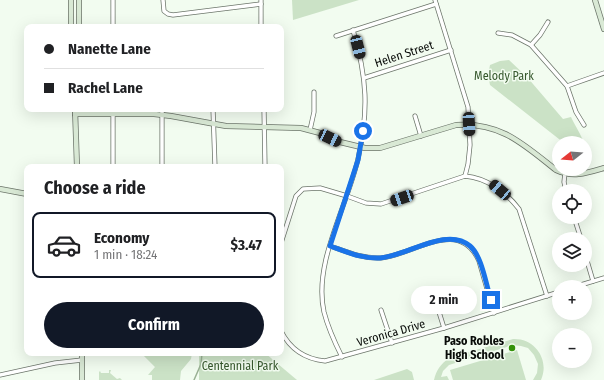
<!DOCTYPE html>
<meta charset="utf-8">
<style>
body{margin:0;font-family:"Fira Sans Condensed",sans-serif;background:#f6f6f6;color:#202124;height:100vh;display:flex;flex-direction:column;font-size:15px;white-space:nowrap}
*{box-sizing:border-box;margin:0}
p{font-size:13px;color:#757577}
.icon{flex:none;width:22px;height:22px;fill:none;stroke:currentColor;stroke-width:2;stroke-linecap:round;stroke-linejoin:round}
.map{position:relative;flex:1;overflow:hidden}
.drawer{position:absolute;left:24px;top:164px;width:260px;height:192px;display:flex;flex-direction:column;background:#fff;border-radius:8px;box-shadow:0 4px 16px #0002}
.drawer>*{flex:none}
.guide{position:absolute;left:24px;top:24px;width:260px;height:88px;border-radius:8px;box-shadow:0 4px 16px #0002;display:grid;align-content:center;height:88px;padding:0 20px;background:#fff}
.needle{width:26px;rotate:253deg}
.buttons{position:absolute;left:552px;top:136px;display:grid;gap:8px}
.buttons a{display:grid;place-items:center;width:40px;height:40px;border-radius:50%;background:#fff;box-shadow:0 4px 16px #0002;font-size:20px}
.end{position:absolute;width:18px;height:18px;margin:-9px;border:5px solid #1a73e8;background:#fff;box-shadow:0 0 0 2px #fff}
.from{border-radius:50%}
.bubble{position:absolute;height:28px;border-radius:14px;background:#fff;box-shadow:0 4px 16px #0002;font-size:13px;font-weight:700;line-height:28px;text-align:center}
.car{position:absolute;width:12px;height:24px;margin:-12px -6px;border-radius:5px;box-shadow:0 0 3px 1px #0007;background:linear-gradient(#222 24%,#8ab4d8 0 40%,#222 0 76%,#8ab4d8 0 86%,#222 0)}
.guide b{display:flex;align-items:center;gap:14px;height:38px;font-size:15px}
.guide b+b{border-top:1px solid #e0e0e0}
.guide i{width:10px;height:10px;background:#202124}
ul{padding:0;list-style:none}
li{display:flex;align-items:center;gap:12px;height:66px;margin:0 8px 6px;padding:0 12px;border:2px solid transparent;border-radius:8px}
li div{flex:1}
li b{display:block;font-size:15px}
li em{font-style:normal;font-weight:700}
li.on{border-color:#111827}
li>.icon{width:36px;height:36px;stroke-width:1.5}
h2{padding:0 20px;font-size:18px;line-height:48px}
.primary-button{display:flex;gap:8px;margin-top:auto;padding:8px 20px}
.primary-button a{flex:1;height:46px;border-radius:24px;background:#111827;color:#fff;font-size:16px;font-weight:700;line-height:46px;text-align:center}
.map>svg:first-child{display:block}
.green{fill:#cbe2c6}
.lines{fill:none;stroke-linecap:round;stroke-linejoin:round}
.stream{stroke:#9ab194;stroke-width:1.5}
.street-casing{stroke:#6c756a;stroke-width:5}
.secondary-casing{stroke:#6c756a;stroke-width:6}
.street{stroke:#fff;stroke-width:3.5}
.secondary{stroke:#d9e9d5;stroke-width:4.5}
.route{stroke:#1a73e8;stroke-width:5}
.poi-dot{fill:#34920a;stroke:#f2fcf0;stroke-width:1.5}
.labels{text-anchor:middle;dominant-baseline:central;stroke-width:3;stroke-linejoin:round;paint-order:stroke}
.street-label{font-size:12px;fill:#090c09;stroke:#f2fcf0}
.park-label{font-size:12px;fill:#36582d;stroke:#f2fcf0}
.poi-label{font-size:12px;font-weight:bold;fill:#090c09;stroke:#f2fcf0;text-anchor:end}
</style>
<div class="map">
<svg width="604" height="380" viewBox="0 0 604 380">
<rect width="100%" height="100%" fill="#f2fcf0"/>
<g class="green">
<polygon points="292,0 359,0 293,20"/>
<path d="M509 60 527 77 563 119 571 117C575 126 581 134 584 143H564L490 85 488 75 490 65 500 61Z"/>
<path d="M513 339C535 338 550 360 541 380H533L537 373 538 364 534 355 528 348 521 346 513 345 449 365 443 371 441 377 447 376 449 380H434C436 370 441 364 449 358Z"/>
<polygon points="517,350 526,380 453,380 450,370"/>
<polygon points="141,353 192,353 191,359 181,371 180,380 152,380 152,375 148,375 155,367"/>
<polygon points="199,353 265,353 297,380 199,380"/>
<polygon points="407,369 412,372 414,380 374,380"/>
<polygon points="109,370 111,370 110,373 117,379 120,378 122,380 99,380 99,372 100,371 101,373 109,373"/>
</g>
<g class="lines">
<polyline class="stream" points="194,380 201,364 202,353"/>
<g class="street-casing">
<g id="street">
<polyline points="113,0 113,27"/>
<polyline points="163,0 164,11 168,14 173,15 261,4"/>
<polyline points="261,0 261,27"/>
<polyline points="435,0 468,107 470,145 468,164 465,176"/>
<polyline points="498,33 512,35 531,45 567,86 576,112 584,125"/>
<polyline points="336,36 436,4"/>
<polyline points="531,45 540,35 548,22"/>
<polyline points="364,78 451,50"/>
<polyline points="567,86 604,73"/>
<polyline points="113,109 113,167"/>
<polyline points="162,109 162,167"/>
<polyline points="213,109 215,167"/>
<polyline points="264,109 265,167"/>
<polyline points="415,116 421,136"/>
<polyline points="310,130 314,112 314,92"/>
<polyline points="565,173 564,182 566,191"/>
<polyline points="574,217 581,239"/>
<path d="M281 243 296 196 303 189 320 188 347 196 366 203 381 204 465 176C487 178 506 192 519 209L547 296"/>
<path d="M330 246C347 252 363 259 381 258 414 255 459 216 479 261L494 313"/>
<polyline points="585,254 593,281"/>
<polyline points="574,287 604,278"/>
<polyline points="434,296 444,328"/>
<polyline points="381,310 392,343"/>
<path d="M281 331C290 349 305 359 325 361L444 328 559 292"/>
<path d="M342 357C335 343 328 328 324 312 313 263 347 207 358 159 369 111 367 77 353 30"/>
<polyline points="0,375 55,363 82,360"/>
</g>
</g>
<g class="secondary-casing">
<g id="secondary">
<polyline points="595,0 604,29"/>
<polyline points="71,27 71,0"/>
<polyline points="79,27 79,0"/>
<polyline points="75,109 77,167"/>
<path d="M75 114H154L171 116 226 126 301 128 320 133 340 142 365 148H380L456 125C501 122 523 144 556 170 573 178 587 173 604 168"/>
<polyline points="0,189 27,194"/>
<polyline points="82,380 82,353"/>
</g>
</g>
<use href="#street" class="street"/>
<use href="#secondary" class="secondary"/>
</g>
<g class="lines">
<path class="route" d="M363 131 358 160 330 246C347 252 362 259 380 258 407 256 447 226 470 246 482 256 486 285 491 300"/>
</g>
<circle class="poi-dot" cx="512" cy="348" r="4"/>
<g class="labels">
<g class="street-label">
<text transform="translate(404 54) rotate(-18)">Helen Street</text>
<text transform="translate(391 333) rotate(-16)">Veronica Drive</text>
</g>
<g class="park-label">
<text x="504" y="76">Melody Park</text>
<text x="240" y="366">Centennial Park</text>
</g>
<g class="poi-label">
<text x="504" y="341">Paso Robles<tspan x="504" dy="14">High School</tspan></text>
</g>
</g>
</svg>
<div class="buttons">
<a><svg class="needle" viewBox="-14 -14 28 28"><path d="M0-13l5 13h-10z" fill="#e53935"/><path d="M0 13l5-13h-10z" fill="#757577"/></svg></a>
<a><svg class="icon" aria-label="locate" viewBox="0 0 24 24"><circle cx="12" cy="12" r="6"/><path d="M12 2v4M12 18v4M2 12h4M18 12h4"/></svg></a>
<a><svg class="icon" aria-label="layers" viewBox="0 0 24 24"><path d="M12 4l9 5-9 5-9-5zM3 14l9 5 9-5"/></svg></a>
<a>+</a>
<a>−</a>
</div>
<i class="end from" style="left:363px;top:131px"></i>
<i class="end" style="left:491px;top:300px"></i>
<div class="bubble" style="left:411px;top:286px;width:66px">2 min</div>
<i class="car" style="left:358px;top:47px;rotate:166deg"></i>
<i class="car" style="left:469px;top:124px;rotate:177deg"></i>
<i class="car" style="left:330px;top:138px;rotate:115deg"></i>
<i class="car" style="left:500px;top:190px;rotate:310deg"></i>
<i class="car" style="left:402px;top:198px;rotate:251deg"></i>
<div class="guide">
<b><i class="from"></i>Nanette Lane</b>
<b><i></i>Rachel Lane</b>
</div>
<section class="drawer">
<h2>Choose a ride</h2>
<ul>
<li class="on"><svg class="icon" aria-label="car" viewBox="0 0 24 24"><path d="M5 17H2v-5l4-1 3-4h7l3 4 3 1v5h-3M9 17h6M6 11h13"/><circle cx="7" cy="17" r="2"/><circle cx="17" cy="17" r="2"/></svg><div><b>Economy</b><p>1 min · 18:24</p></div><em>$3.47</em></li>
</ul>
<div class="primary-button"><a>Confirm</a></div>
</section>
</div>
